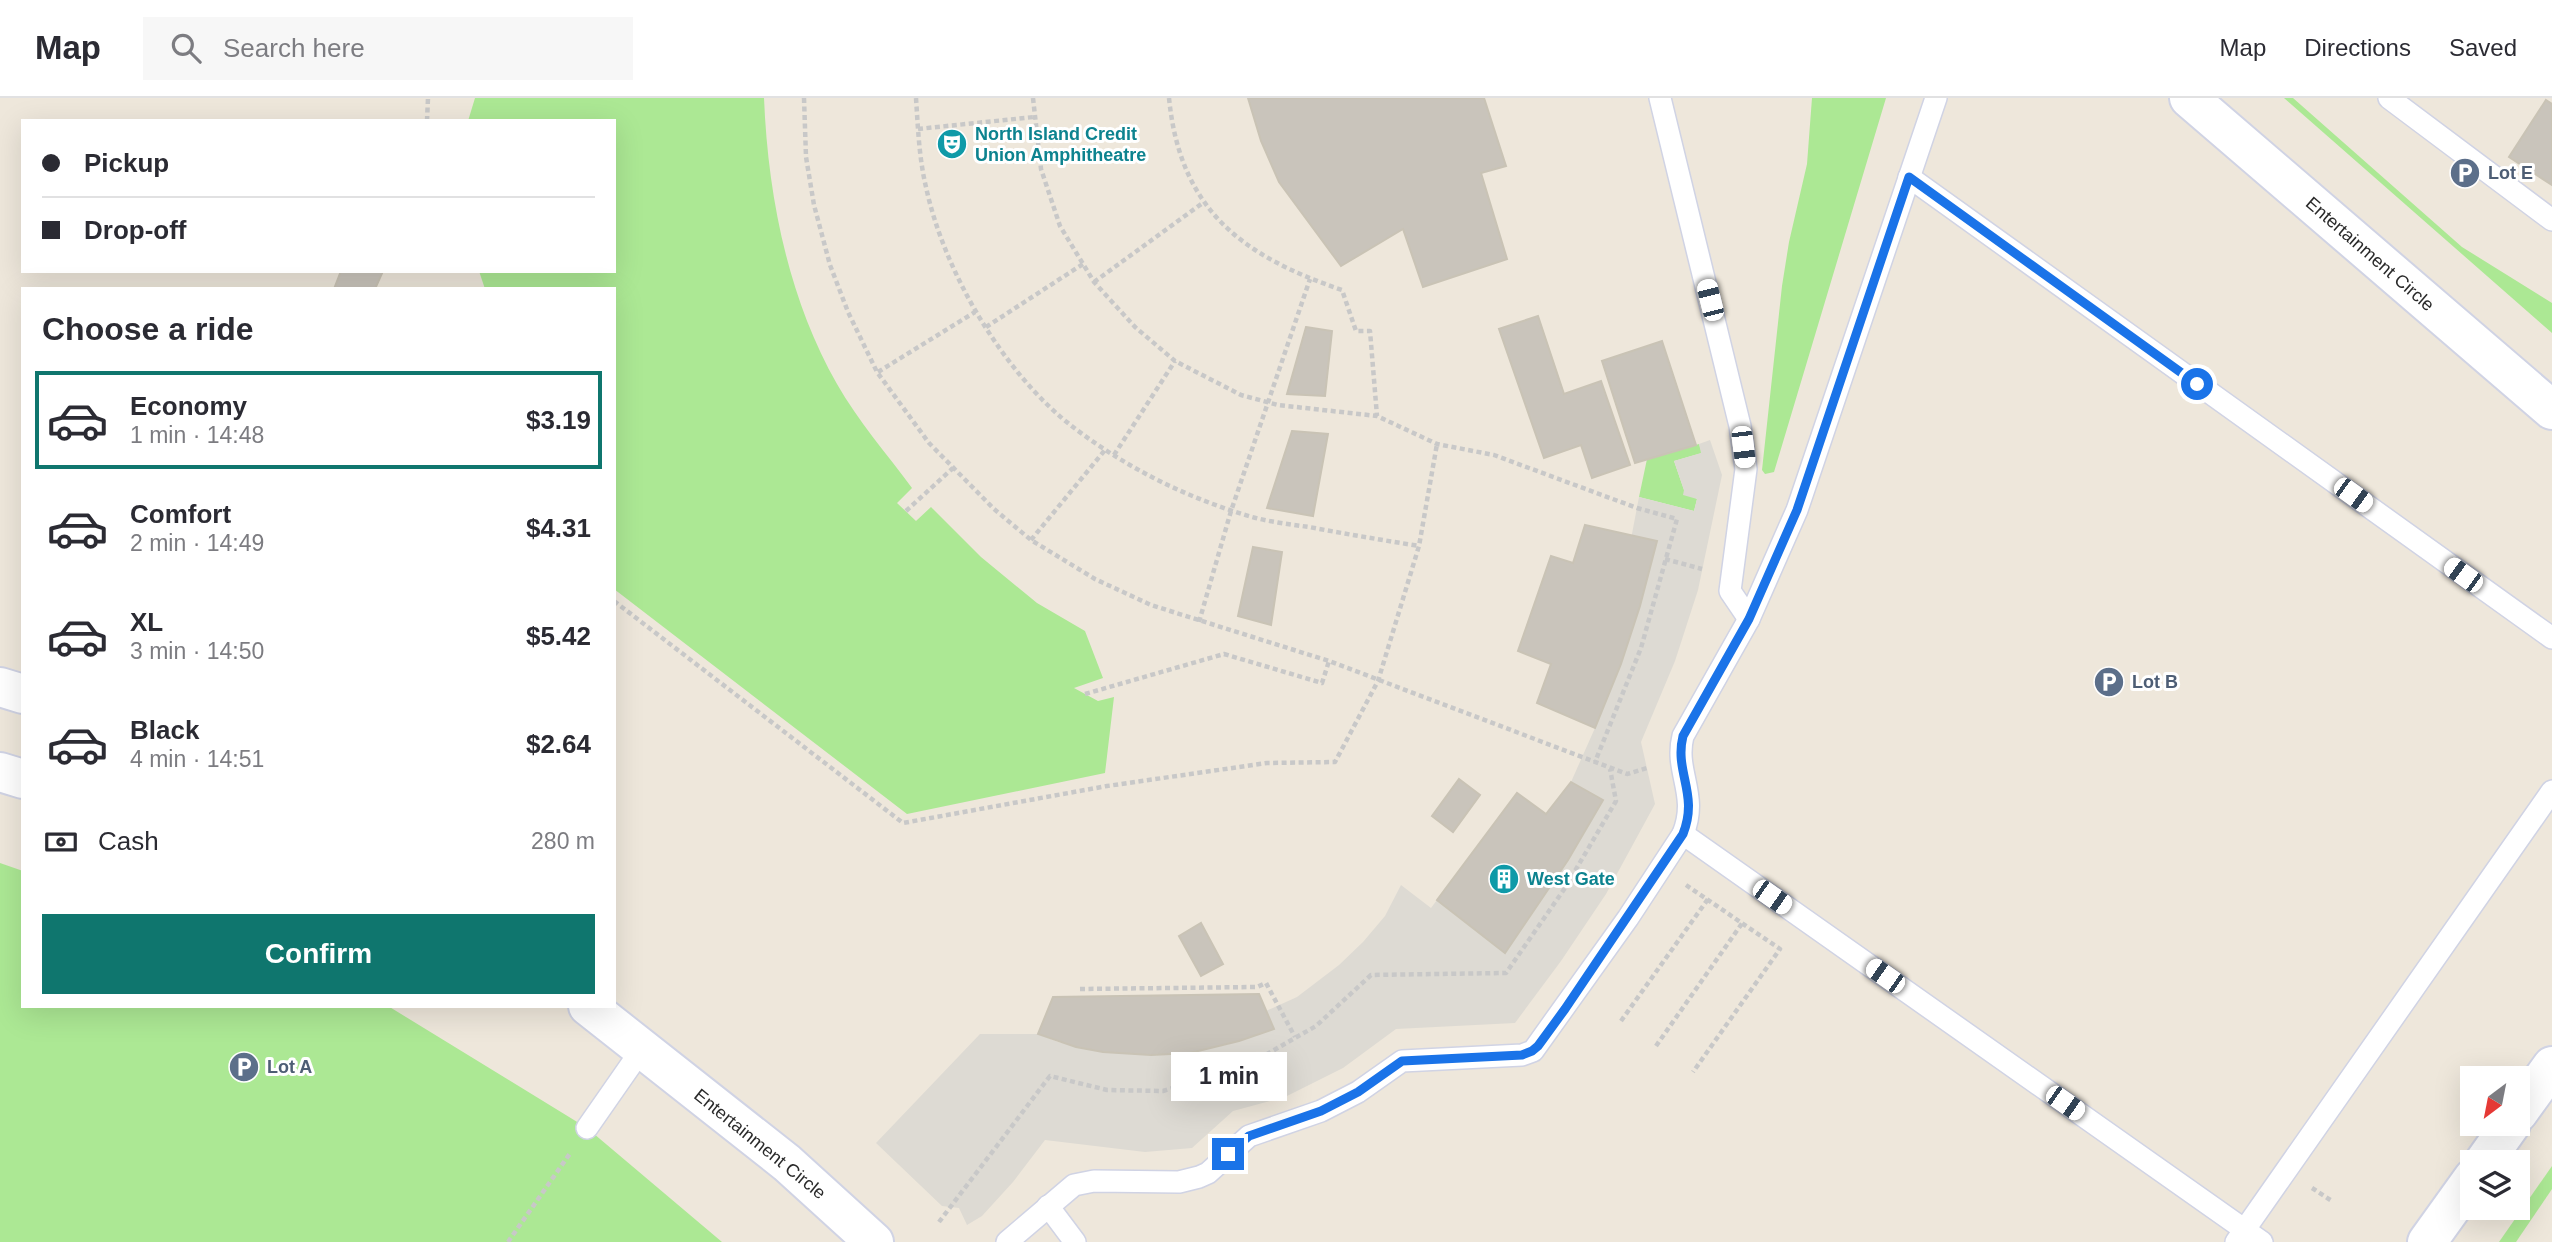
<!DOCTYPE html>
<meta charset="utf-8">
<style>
body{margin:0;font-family:Arial,sans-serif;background:#f7f7f7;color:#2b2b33;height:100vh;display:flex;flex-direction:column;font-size:26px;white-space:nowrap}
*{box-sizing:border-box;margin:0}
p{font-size:23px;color:#7c7c81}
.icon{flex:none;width:38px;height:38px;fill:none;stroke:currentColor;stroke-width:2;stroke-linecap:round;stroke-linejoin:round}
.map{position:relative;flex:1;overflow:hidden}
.side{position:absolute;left:21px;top:189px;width:595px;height:721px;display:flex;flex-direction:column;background:#fff;border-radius:0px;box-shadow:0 7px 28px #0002}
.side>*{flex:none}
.top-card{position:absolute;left:21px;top:21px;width:595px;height:154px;border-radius:0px;box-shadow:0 7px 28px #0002;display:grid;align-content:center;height:154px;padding:0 21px;background:#fff}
.needle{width:46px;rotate:212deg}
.tools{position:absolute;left:2460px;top:968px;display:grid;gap:14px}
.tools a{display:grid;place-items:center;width:70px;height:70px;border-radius:0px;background:#fff;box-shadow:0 7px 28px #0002;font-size:35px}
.end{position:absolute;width:32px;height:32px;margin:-16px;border:9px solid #1a73e8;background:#fff;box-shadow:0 0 0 4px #fff}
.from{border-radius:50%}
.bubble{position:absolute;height:49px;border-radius:0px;background:#fff;box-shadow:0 7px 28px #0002;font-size:23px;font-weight:600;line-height:49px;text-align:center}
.car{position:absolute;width:21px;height:42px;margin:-21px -10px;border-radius:9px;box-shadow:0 0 5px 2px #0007;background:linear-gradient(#fff 24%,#345 0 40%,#fff 0 76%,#345 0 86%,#fff 0)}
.top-card b{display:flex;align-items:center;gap:24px;height:66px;font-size:26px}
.top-card b+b{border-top:2px solid #e1e1e2}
.top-card i{width:18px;height:18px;background:#2b2b33}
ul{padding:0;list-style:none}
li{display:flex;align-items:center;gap:21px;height:98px;margin:0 14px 10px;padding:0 7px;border:4px solid transparent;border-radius:0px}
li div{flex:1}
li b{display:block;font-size:26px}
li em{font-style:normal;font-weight:600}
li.selected{border-color:#0f766e}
li>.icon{width:63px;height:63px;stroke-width:1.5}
h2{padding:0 21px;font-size:32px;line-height:84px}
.pay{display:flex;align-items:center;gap:18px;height:77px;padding:0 21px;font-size:26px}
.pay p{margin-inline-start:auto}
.action{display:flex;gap:14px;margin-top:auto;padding:14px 21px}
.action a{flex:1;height:80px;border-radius:0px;background:#0f766e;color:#fff;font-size:28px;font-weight:600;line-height:80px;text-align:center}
header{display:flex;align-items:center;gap:42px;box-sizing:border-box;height:98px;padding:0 35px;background:#fff;border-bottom:2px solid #e1e1e2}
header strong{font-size:33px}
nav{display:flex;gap:38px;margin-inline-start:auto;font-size:24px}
.search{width:490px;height:63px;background:#f7f7f7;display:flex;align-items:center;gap:18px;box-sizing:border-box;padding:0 24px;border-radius:0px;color:#7c7c81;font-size:26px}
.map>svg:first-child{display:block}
.green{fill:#ace894}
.plaza{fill:#dddad3}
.building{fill:#c9c4bb;stroke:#c9c3b5;stroke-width:2}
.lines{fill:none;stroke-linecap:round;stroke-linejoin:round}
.service-casing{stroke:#d0d3e4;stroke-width:24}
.minor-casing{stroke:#d0d3e4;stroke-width:42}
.path{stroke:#c8c8c8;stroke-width:4.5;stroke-dasharray:5 3.5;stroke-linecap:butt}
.service{stroke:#fff;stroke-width:21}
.minor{stroke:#fff;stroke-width:38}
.route{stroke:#1a73e8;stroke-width:9}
.labels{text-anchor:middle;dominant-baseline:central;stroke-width:6;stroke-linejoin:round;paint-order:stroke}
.culture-label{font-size:18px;font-weight:bold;fill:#0d838f;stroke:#fff;text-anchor:start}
.service-label{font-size:18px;font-weight:bold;fill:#4e5e75;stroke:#fff;text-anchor:start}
.street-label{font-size:18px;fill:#2a2a2a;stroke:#fff}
</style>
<header>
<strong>Map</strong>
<div class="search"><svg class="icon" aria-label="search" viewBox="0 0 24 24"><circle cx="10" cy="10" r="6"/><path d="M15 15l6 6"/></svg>Search here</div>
<nav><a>Map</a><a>Directions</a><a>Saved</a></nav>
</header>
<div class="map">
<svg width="2552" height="1144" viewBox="0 0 2552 1144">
<rect width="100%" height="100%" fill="#eee7db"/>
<g class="green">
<path d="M475 0H764C768 98 788 200 837 286 858 323 887 356 912 390L897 405 916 423 931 409 981 459 1037 505 1085 533 1103 580 1074 590 1098 603 1114 599 1105 675 907 716 614 491V191H485L479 173H614V23H468Z"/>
<polygon points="1812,0 1886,0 1774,374 1765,376 1762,372 1782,188 1789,144 1807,66"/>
<polygon points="2284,0 2293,0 2462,149 2552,205 2552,235"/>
<polygon points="1699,346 1702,355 1674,363 1684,392 1697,401 1694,413 1639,399 1647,361"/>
<polygon points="0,765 23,773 23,908 388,908 587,1030 722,1144 0,1144"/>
<polygon points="2552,1068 2552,1091 2516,1144 2499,1144"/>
</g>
<polygon class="plaza" points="1710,342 1722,377 1698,492 1675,563 1641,644 1655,706 1606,796 1561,863 1515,925 1396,931 1343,970 1285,999 1233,1013 1192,1050 1145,1054 1045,1042 1013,1084 982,1118 967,1127 959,1110 942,1108 876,1045 980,936 1038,936 1058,944 1103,954 1171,957 1226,947 1273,931 1266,913 1297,899 1339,867 1363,844 1385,818 1401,787 1431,810 1437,802 1505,855 1602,702 1571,684 1595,630 1639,399 1694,413 1697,401 1683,397 1684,392 1674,363 1701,355 1699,346"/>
<g class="building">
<polygon points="1248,0 1484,0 1506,68 1481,75 1507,161 1423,189 1403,131 1341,168 1279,84 1261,43"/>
<polygon points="2546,2 2552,6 2552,87 2509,59"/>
<polygon points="341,173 383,173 375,191 334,191"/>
<polygon points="1538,218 1564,296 1601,283 1630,367 1592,380 1581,347 1544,360 1499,231"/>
<polygon points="1306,229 1332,233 1325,298 1287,296"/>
<polygon points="1662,243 1696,347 1635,365 1602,263"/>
<polygon points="1292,333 1328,336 1313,418 1267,410"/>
<polygon points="1585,427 1657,443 1640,508 1621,566 1595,630 1537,605 1551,566 1518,553 1551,458 1573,465"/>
<polygon points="1253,449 1282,454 1271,527 1238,518"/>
<polygon points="1459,681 1480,697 1453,734 1432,718"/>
<polygon points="1571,684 1603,702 1568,762 1505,855 1437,802 1517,695 1546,716"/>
<polygon points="1201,825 1223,866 1201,878 1179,838"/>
<polygon points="1259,896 1274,931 1239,943 1190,955 1151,957 1103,954 1076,949 1038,936 1053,899"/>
</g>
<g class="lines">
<g class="service-casing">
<g id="service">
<polyline points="1660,0 1740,328 1746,371 1730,493 1749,521"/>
<polyline points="2389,0 2552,122"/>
<polyline points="1909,79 2552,540"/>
<path d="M1683 736C1699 696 1674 674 1683 638L1749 521 1797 412 1936 0"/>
<polyline points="587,1030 642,951"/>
<polyline points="1048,1108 1075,1144"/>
<polyline points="1007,1144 1074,1087 1094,1083 1179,1084 1199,1079 1208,1075 1249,1038 1321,1013 1358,994 1402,963 1522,957 1533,953 1628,820 1683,736 2262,1144"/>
<polyline points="2236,1144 2552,693"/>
</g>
</g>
<g class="minor-casing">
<g id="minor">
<polyline points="2189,0 2552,312"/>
<polyline points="0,589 23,596"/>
<polyline points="0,674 23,681"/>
<polyline points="588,908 787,1065 874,1144"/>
<polyline points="2518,1015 2552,968"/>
<polyline points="2484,1064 2511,1026"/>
<polyline points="2427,1144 2473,1080"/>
</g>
</g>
<g class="path">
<polyline points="804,0 806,59 814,107 830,167 848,214 877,274 929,345 994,411 1031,442 1095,481 1151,507 1329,563 1627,676 1647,670"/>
<path d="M916 0C918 30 919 60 926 89 944 174 1004 276 1073 329 1124 368 1181 397 1242 416 1263 423 1287 426 1309 429 1346 436 1382 442 1419 448"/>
<polyline points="1033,0 1041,71 1060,128 1094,184 1135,229 1175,263 1241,297 1278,307 1377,318 1437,346 1494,357 1637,410 1677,421 1641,550 1595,664"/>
<path d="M1169 0C1180 112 1242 158 1342 192L1356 233H1370L1377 318"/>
<polyline points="427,23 428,0"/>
<polyline points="918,31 1034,19"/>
<polyline points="1094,184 1204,104"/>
<polyline points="986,229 1083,166"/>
<polyline points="878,274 975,214"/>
<polyline points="1114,357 1175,263"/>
<polyline points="906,413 953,370"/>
<polyline points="1031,442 1105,352"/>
<polyline points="1665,461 1702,471"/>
<polyline points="614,503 903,725 1107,688 1267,665 1335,664 1378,583 1419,448 1437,346"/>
<polyline points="1199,524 1231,413 1310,181"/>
<polyline points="1085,596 1224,556 1322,585 1329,563"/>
<polyline points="1686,787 1780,851 1693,974"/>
<polyline points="1080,891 1257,889 1266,885 1295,939"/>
<polyline points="1621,923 1708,801"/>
<polyline points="1656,948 1743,824"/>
<polyline points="2312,1090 2332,1103"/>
<polyline points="939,1124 1050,978 1107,992 1163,993 1209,979 1253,964 1316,928 1371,877 1506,875 1565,790 1616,703 1610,671"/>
<polyline points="508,1144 571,1054"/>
</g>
<use href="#service" class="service"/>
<use href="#minor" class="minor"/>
</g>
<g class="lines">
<path class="route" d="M1228 1056 1249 1038 1321 1013 1358 994 1402 963 1522 957 1532 953 1538 948 1565 911 1683 736C1699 696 1674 674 1683 638L1749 521 1797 412 1909 79 2197 286"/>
</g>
<defs>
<g id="theatre-disc" transform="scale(1.575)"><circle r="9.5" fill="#0f9aa8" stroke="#fff"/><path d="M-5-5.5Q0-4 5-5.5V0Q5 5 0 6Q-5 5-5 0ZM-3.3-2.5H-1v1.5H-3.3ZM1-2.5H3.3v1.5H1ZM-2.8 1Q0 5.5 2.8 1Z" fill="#fff"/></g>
<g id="parking-disc" transform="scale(1.575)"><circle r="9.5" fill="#5c6f8a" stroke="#fff"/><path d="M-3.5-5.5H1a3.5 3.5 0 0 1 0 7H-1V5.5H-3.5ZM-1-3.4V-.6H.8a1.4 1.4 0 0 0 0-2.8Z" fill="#fff"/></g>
<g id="building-disc" transform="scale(1.575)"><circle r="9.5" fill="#0f9aa8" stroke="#fff"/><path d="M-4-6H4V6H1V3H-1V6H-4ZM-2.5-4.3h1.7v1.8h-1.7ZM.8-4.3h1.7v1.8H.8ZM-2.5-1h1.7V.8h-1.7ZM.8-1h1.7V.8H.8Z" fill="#fff"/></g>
</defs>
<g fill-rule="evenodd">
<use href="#theatre-disc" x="952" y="46"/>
<use href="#parking-disc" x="2465" y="75"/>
<use href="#parking-disc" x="2109" y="584"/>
<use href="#building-disc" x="1504" y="781"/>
<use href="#parking-disc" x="244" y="969"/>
</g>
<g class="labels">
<g class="culture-label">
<text x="975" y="36">North Island Credit<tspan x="975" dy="21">Union Amphitheatre</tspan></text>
<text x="1527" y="781">West Gate</text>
</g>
<g class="service-label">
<text x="2488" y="75">Lot E</text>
<text x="2132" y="584">Lot B</text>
<text x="267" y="969">Lot A</text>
</g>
<g class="street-label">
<text transform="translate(2370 156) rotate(41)">Entertainment Circle</text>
<text transform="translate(760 1046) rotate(39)">Entertainment Circle</text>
</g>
</g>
</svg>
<div class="tools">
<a><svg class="needle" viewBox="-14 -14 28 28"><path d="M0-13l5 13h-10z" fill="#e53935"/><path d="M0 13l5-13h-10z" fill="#7c7c81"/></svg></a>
<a><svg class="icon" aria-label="layers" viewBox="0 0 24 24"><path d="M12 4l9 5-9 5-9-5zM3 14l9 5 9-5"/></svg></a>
</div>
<i class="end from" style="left:2197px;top:286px"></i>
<i class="end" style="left:1228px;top:1056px"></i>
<div class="bubble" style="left:1171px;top:954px;width:116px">1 min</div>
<i class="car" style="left:1710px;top:202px;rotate:346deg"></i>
<i class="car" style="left:1743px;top:349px;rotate:173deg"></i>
<i class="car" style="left:2353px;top:397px;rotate:126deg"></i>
<i class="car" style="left:2463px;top:477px;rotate:306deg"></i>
<i class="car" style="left:1772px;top:799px;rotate:125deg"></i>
<i class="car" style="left:1885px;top:878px;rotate:305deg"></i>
<i class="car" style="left:2065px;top:1005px;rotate:125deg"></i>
<div class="top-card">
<b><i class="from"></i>Pickup</b>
<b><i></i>Drop-off</b>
</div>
<section class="side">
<h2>Choose a ride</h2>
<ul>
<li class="selected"><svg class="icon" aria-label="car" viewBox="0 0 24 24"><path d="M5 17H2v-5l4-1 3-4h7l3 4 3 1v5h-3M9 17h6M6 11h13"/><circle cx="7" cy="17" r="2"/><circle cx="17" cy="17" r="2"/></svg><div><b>Economy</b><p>1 min · 14:48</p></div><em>$3.19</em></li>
<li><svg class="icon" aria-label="car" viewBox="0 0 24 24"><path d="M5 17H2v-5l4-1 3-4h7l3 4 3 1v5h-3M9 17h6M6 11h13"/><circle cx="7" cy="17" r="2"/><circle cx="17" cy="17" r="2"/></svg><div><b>Comfort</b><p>2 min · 14:49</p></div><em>$4.31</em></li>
<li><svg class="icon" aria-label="car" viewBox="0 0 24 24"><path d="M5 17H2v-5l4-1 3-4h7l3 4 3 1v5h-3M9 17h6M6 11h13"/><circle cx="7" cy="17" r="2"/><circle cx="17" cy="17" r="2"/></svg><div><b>XL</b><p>3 min · 14:50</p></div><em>$5.42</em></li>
<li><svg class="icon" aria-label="car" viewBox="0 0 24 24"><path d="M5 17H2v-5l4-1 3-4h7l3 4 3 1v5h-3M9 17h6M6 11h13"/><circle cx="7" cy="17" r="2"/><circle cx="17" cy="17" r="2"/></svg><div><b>Black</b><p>4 min · 14:51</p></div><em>$2.64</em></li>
</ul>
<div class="pay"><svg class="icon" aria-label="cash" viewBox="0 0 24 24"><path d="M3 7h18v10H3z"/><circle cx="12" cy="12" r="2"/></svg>Cash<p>280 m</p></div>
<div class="action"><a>Confirm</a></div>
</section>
</div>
